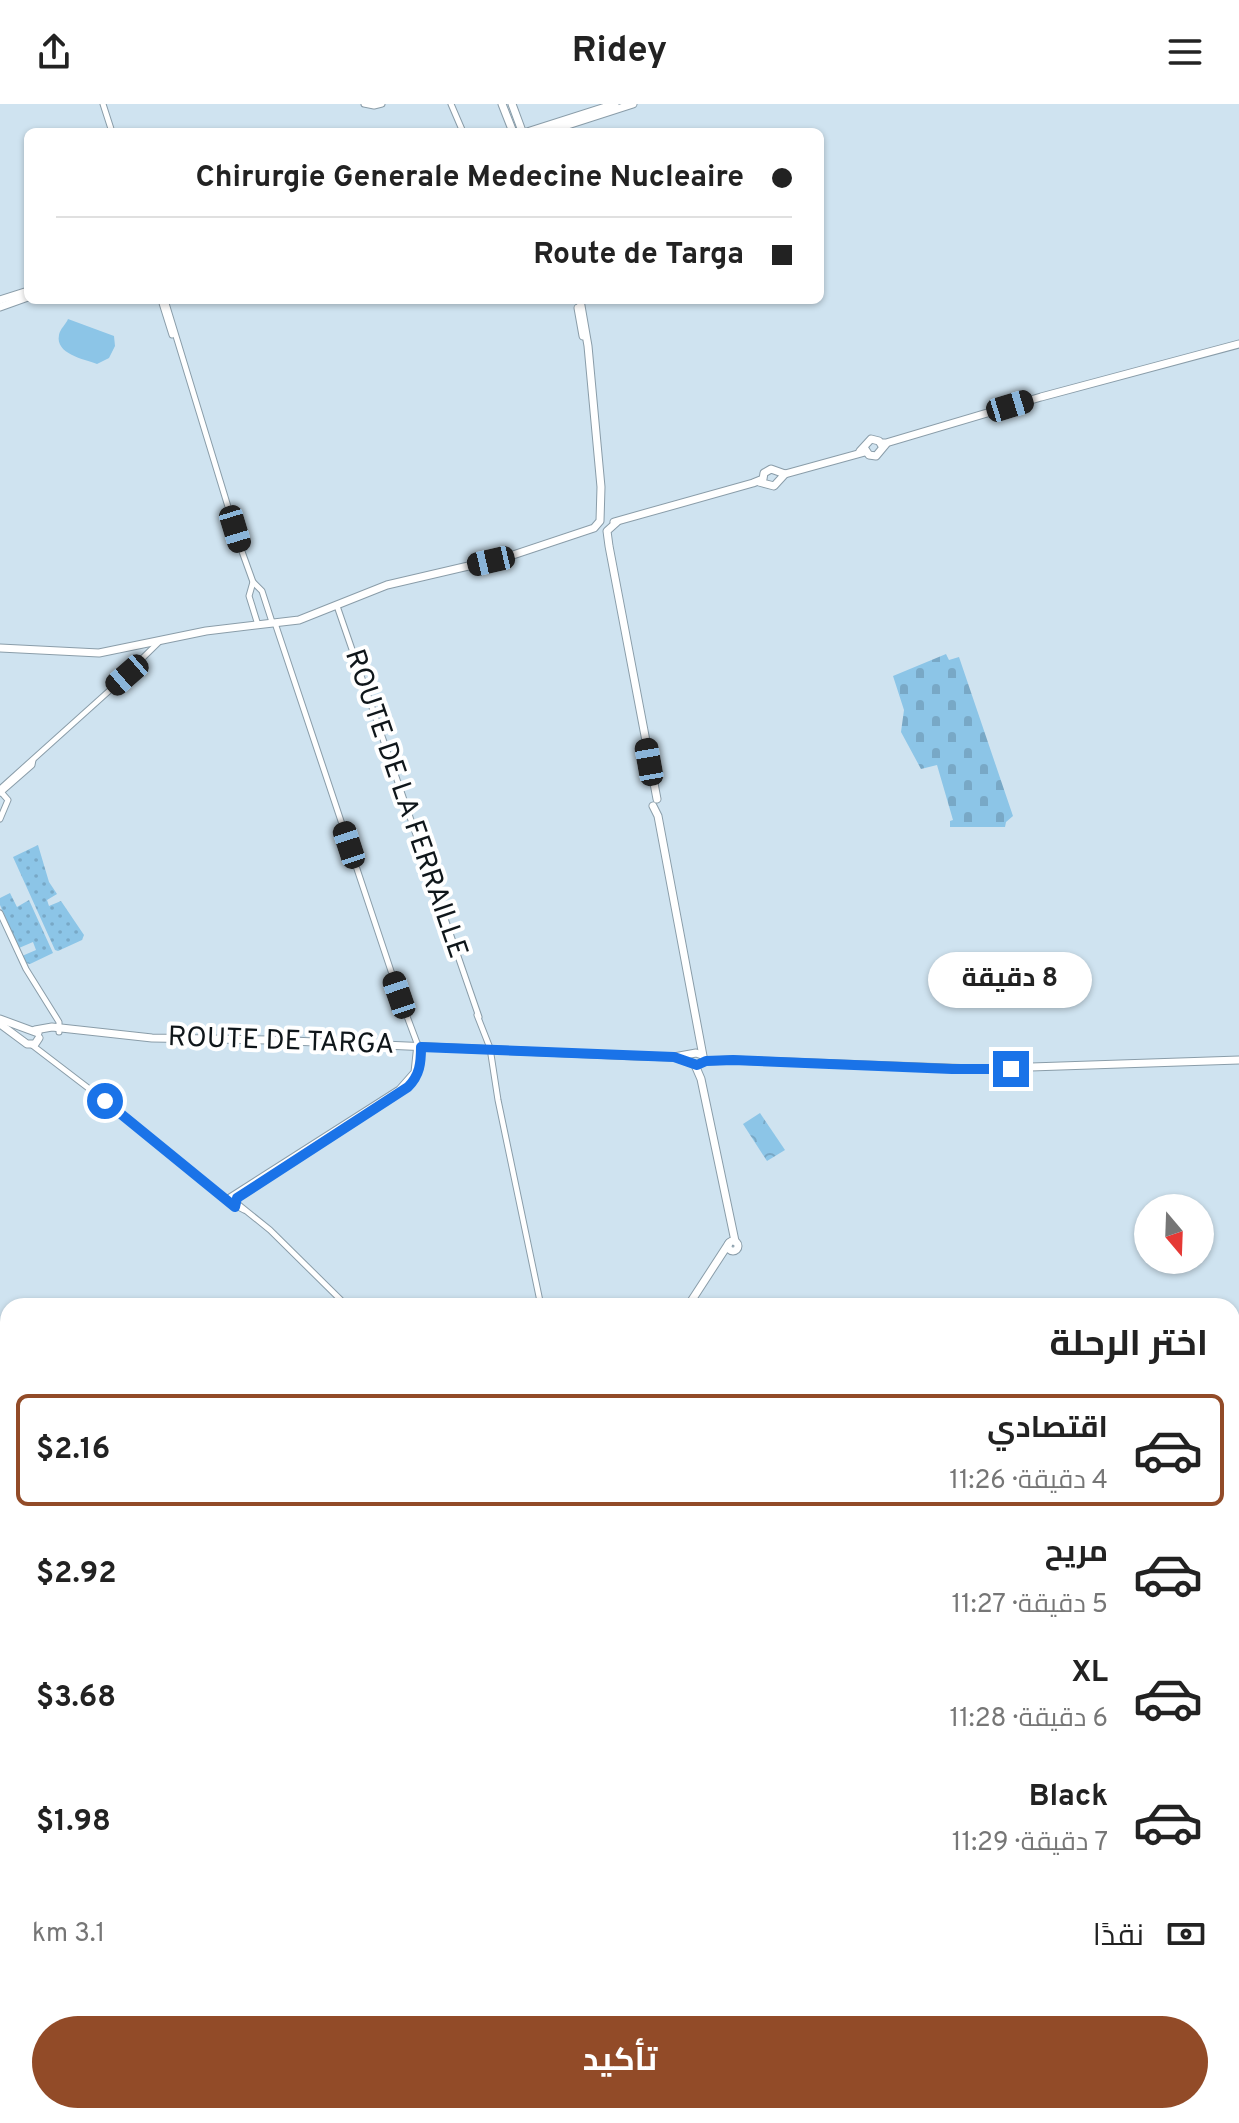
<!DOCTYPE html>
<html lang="ar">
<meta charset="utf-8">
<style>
body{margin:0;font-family:Overpass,Cairo,sans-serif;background:#f6f6f6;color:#222;direction:rtl;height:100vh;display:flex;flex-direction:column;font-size:30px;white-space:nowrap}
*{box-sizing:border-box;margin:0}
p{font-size:26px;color:#767676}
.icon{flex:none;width:44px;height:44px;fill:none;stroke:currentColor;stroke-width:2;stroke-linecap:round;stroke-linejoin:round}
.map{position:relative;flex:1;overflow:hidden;direction:ltr}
.panel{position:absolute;left:0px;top:1194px;width:1240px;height:826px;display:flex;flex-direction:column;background:#fff;border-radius:24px 24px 0 0;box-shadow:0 2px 6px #0004;direction:rtl}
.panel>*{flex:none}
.top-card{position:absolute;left:24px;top:24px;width:800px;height:176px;border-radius:12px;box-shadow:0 2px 6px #0004;direction:rtl;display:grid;align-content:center;height:176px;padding:0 32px;background:#fff}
.needle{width:52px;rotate:161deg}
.buttons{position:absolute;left:1134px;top:1090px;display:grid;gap:16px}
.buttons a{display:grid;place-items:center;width:80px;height:80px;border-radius:50%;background:#fff;box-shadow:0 2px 6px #0004;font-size:40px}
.end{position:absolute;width:36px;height:36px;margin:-18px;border:10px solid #1a73e8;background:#fff;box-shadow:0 0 0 4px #fff}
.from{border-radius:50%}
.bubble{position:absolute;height:56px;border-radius:28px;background:#fff;box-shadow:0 2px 6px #0004;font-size:26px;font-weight:700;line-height:56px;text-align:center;direction:rtl}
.car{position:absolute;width:24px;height:48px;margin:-24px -12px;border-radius:10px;box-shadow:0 0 6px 2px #0007;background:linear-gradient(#222 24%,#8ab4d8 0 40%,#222 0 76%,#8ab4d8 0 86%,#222 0)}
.top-card b{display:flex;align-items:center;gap:28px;height:76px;font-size:30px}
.top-card b+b{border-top:2px solid #e0e0e0}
.top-card i{width:20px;height:20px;background:#222}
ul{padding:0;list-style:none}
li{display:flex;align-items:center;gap:24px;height:112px;margin:0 16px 12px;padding:0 16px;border:4px solid transparent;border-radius:12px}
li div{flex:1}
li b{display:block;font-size:30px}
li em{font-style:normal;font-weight:700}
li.selected{border-color:#924b28}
li>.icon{width:72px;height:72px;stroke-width:1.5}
h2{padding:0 32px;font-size:36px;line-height:96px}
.pay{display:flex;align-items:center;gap:20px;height:88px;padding:0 32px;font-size:30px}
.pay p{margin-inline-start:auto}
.cta{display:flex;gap:16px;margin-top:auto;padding:16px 32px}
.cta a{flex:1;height:92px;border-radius:48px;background:#924b28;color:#fff;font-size:32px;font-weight:700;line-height:92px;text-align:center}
header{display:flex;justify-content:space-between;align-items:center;height:104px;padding:0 32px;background:#fff;font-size:36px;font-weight:700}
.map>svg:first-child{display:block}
.forest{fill:url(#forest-crowns)}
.cemetery{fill:url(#cemetery-stones)}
.garden{fill:url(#garden-dots)}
.pitch{fill:#8cc5e7}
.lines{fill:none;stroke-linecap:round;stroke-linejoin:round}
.minor-casing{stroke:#8a9da9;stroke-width:7}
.major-casing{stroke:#8a9da9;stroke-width:9}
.highway-casing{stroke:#8a9da9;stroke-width:11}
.minor{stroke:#fff;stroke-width:5}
.major{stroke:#fff;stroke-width:7}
.highway{stroke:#fff;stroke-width:9}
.route{stroke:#1a73e8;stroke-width:10}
.labels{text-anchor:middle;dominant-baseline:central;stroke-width:8;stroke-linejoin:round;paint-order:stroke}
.street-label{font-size:28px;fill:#0f161a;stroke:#fff}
</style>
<header><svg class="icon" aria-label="menu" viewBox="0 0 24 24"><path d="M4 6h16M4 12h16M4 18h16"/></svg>Ridey<svg class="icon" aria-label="share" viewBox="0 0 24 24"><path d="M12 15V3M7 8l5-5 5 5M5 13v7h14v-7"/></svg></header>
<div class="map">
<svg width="1239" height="2019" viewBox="0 0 1239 2019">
<defs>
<pattern id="forest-crowns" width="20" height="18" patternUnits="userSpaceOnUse" patternTransform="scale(2)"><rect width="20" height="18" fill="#8cc5e7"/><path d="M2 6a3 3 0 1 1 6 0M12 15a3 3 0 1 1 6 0" fill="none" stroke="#78a8c6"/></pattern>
<pattern id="cemetery-stones" width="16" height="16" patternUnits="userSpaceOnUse" patternTransform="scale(2)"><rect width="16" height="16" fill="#8cc5e7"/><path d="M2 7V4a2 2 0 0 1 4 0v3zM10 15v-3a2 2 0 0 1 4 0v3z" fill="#78a8c6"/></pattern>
<pattern id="garden-dots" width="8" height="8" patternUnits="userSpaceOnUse" patternTransform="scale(2)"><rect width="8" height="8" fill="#8cc5e7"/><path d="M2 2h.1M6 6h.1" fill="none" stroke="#78a8c6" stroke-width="1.8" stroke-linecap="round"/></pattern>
</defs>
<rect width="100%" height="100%" fill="#cfe3f0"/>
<polygon class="forest" points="760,1009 785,1046 767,1057 743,1020"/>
<polygon class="cemetery" points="946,550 949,556 959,553 1013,712 1006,718 1005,723 950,723 950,717 953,716 937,661 921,665 901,628 904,606 893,572"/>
<g class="garden">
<polygon points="38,741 49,778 57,790 47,796 49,802 61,797 84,831 82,836 58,847 55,846 13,753"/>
<polygon points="10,789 17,803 29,796 53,849 30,860 26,859 22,852 36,846 33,838 19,844 0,801 0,794"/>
</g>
<path class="pitch" d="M68 215 114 232 115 242 109 254 97 260C84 255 55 250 59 231 60 225 66 220 68 215Z"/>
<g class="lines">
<g class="minor-casing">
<g id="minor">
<polyline points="103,0 112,28"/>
<polyline points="364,0 374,2 382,0"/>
<polyline points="451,0 463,28"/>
<polyline points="161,196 172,231"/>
<polyline points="165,196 240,442 253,478 262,487 272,518"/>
<polyline points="253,478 249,492 258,521"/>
<polyline points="337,502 479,913"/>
<polyline points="0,685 109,587 161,536"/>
<polyline points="0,689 32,661 33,656"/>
<polyline points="0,715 8,696 1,688"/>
<polyline points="0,809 26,865 59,918 59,928"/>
<polyline points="477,911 490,944 498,996 541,1202"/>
<polyline points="32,941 130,1016 225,1096 244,1106"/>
<polyline points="225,1096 399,985 414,968 417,940"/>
<path d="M234 1097 408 983C420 971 421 959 421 943L417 939 399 891 275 519"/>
<polyline points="234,1097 270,1126 347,1202"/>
<polyline points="0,1451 8,1454"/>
<polyline points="877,2012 879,2019"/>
<polyline points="135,2019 136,2012"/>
</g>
</g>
<g class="major-casing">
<g id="major">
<polyline points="502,0 513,28"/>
<polyline points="512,0 522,27"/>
<polyline points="527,28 615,0"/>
<polyline points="546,28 633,0"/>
<polyline points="0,196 28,187"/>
<polyline points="0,203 28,193"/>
<polyline points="578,204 583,232"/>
<polyline points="881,339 886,339 1041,293 1239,240"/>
<polyline points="865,345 869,351 876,352 886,340"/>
<polyline points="860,347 871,335 879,337 882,342"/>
<polyline points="759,378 774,382 785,370"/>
<polyline points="614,418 753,379 763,375 764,369 771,365 785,370 865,348"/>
<polyline points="617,418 607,427 609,442 657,695"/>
<polyline points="0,544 99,549 206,527 299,516 387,481 507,453 594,424 600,417 601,383 588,242 580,196"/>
<polyline points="653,702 658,712 703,952"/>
<polyline points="0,915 38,929"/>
<polyline points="0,920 27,940 35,940 39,934"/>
<polyline points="35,926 52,923 152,934 269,936 636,952 674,953 696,949 702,951"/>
<polyline points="680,955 697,961 706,957 733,956 974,965 1239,956"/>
<polyline points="695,961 701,975 735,1137"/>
<circle cx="733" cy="1142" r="5"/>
<polyline points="688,1202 729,1139"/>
<polyline points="0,1747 8,1751"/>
</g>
</g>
<g class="highway-casing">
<g id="highway">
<polyline points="1232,1925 1239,1923"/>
<polyline points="432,2012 443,2019"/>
<polyline points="683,2012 697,2019"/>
<polyline points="588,2019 595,2012"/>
<polyline points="855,2019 872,2013"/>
</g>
</g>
<use href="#minor" class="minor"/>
<use href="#major" class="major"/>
<use href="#highway" class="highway"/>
</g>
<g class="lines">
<path class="route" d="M105 997 235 1103 237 1094 408 983C420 971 421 959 421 943L674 953 697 961 706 957 733 956 952 965H1011"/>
</g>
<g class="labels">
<g class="street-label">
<text transform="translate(405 700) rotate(71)">ROUTE DE LA FERRAILLE</text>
<text transform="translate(281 938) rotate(2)">ROUTE DE TARGA</text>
</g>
</g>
</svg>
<div class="buttons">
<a><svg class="needle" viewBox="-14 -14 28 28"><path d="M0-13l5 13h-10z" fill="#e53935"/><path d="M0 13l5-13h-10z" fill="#767676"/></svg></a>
</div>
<i class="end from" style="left:105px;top:997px"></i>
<i class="end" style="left:1011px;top:965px"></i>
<div class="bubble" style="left:928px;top:848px;width:164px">8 دقيقة</div>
<i class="car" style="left:1010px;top:302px;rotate:73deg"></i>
<i class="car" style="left:235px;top:425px;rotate:163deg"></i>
<i class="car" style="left:491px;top:457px;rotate:257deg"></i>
<i class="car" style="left:127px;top:571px;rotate:229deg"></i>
<i class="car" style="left:649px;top:658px;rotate:350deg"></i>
<i class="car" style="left:349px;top:741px;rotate:342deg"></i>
<i class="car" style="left:399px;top:891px;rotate:341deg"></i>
<div class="top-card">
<b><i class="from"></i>Chirurgie Generale Medecine Nucleaire</b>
<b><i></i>Route de Targa</b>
</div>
<section class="panel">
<h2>اختر الرحلة</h2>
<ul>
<li class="selected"><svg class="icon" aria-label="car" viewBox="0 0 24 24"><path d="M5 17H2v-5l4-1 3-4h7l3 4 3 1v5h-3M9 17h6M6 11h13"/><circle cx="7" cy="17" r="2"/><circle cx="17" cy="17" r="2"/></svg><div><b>اقتصادي</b><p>4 دقيقة · 11:26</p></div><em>$2.16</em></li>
<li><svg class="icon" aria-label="car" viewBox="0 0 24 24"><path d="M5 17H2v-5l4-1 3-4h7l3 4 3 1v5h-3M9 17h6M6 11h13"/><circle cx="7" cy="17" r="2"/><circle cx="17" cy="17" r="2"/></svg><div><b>مريح</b><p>5 دقيقة · 11:27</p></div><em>$2.92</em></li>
<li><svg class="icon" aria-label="car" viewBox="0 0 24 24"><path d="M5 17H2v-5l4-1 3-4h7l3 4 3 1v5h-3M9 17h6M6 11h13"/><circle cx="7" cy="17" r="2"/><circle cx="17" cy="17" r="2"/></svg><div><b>XL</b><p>6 دقيقة · 11:28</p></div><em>$3.68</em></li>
<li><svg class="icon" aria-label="car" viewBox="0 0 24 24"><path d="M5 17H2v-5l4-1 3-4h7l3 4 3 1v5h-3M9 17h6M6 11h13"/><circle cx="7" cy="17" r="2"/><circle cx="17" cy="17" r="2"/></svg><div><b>Black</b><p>7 دقيقة · 11:29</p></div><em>$1.98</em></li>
</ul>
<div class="pay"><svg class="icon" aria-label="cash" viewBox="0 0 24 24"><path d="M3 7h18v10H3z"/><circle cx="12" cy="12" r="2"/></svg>نقدًا<p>3.1 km</p></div>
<div class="cta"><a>تأكيد</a></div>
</section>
</div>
